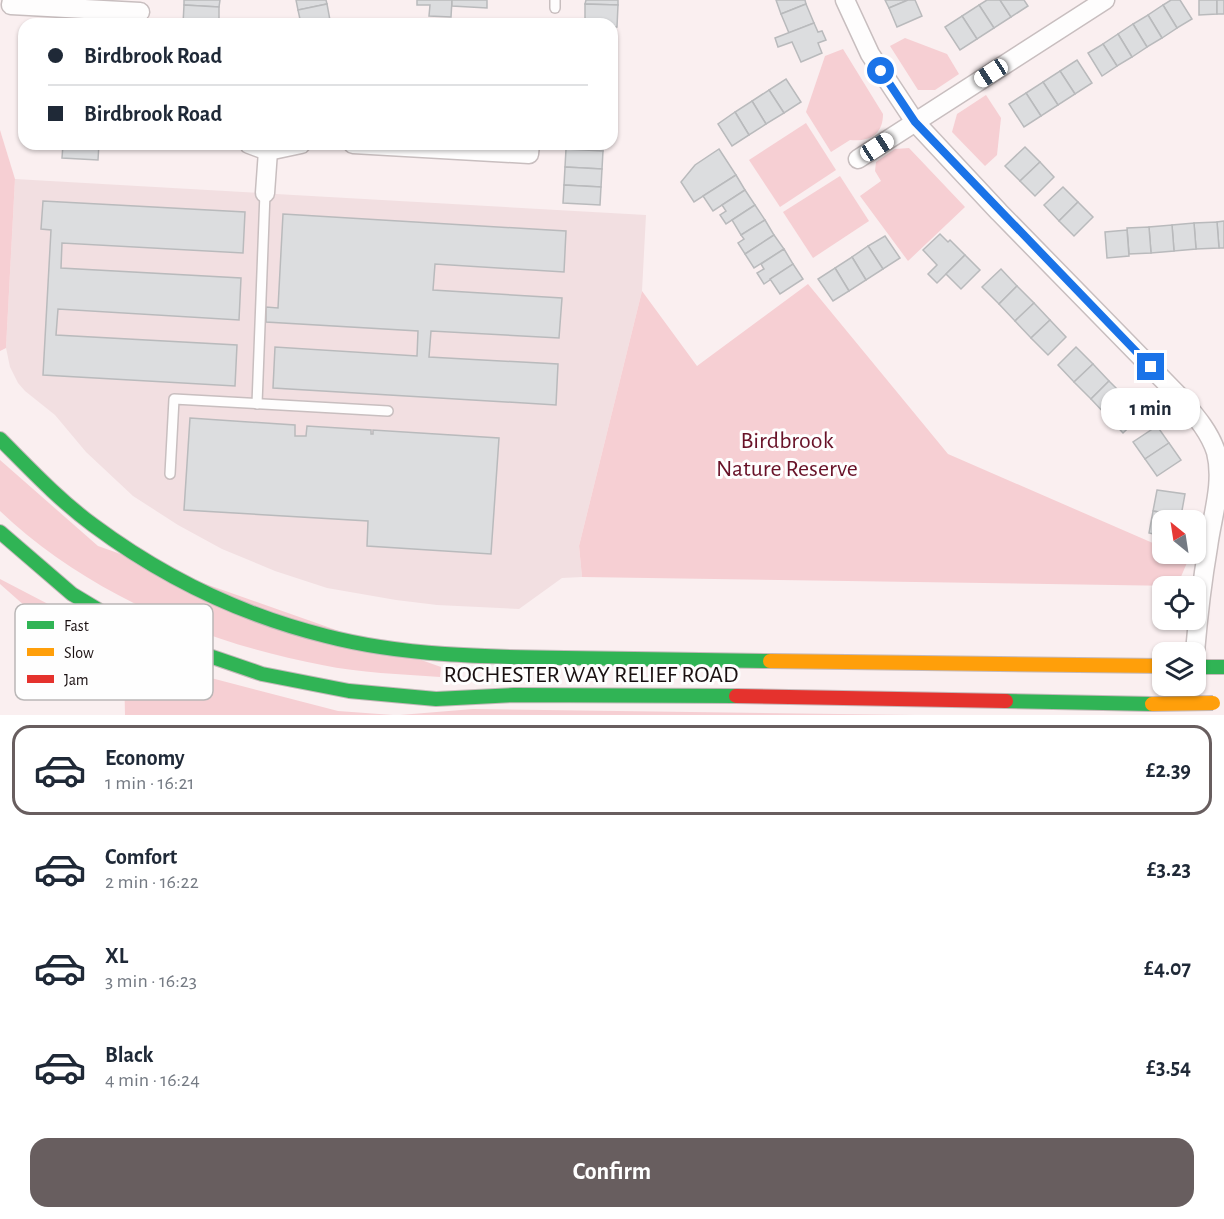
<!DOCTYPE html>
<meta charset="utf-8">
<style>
body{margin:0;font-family:"Alegreya Sans",sans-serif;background:#f6f6f7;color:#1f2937;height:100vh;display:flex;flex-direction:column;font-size:22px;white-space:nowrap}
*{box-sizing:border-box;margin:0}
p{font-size:20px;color:#747a83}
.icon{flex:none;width:33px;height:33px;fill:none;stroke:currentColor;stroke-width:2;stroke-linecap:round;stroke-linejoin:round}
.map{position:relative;height:715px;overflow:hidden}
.details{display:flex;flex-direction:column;background:#fff;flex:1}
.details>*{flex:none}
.top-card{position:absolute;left:18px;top:18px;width:600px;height:132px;border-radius:18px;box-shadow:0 2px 4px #0004;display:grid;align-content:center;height:132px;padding:0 30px;background:#fff}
.needle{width:39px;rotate:330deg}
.tools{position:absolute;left:1152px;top:510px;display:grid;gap:12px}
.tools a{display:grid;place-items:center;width:54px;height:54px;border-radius:12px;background:#fff;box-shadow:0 2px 4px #0004;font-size:30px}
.end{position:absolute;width:27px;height:27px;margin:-14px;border:8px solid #1a73e8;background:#fff;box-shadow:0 0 0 3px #fff}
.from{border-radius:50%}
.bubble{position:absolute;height:42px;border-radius:18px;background:#fff;box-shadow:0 2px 4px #0004;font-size:20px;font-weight:700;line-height:42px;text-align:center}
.car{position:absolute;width:18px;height:36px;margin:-18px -9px;border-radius:8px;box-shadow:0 0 4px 2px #0007;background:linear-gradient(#fff 24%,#345 0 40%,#fff 0 76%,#345 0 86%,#fff 0)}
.top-card b{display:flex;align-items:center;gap:21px;height:57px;font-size:22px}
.top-card b+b{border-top:2px solid #e0e1e3}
.top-card i{width:15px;height:15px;background:#1f2937}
ul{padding:10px 0 0;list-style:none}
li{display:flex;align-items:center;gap:18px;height:90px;margin:0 12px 9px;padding:0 18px;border:3px solid transparent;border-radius:18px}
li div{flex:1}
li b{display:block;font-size:22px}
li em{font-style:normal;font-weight:700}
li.current{border-color:#685e5f}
li>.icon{width:54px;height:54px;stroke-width:1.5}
.cta{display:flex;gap:12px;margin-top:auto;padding:12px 30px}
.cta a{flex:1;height:69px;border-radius:18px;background:#685e5f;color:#fff;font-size:24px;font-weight:700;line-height:69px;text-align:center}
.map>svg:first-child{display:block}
.built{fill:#f2dfe1}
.green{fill:#f6cfd3}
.building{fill:#dcdddf;stroke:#b9babc;stroke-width:1.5}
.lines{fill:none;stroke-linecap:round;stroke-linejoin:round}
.lane-casing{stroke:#c8bebf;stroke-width:12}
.street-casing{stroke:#c8bebf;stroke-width:21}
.fast-casing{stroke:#c4b8b9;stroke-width:16}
.slow-casing{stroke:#c4b8b9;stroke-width:16}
.jam-casing{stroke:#c4b8b9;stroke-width:16}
.lane{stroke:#fefdfd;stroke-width:9}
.street{stroke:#fefdfd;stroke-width:18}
.fast{stroke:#30b455;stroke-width:14}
.slow{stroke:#ff9f0a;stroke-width:14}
.jam{stroke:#e5322d;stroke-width:14}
.slow-bridge-casing{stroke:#c4b8b9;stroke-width:16;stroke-linecap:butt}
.slow-bridge{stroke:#ff9f0a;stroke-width:14}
.route{stroke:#1a73e8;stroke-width:8}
.labels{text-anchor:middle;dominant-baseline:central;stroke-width:6;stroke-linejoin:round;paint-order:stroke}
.park-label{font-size:24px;fill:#681228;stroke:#fefefe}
.street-label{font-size:24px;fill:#1a1011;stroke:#fefefe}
.key{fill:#fefefe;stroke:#bab7b7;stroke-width:1.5}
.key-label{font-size:16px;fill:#1a1011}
</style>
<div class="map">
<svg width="1224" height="715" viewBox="0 0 1224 715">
<rect width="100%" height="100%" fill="#faeff0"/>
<polygon class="built" points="15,179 646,215 642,291 579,546 582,577 562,578 519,609 437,605 396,600 327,588 275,571 222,549 178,525 133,496 86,452 55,415 25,391 18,383 10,367 6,348"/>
<g class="green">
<polygon points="905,38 947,54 959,74 935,90 918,90 890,46"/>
<path d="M843 49 883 114C883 135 869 142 850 140L831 152 806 112 825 56Z"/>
<polygon points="986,95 1001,118 997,155 985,166 952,132 957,114"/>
<polygon points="806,123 836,170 780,207 749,160"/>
<polygon points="0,130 15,179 6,348 0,351"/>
<polygon points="909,148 965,207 908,261 860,196 881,181 875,171 876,162 895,149"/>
<polygon points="840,176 869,221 813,258 783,212"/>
<polygon points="808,284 948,454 1162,547 1162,554 1178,554 1189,558 1177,586 582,577 579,546 642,291 697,366"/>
<path d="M0 460 98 546 441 667 440 677C401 674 360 673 322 665 205 643 86 593 0 511Z"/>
<polygon points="0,579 169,667 338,711 393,715 125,715 124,671 34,614 0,584"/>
<polygon points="473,709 915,715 400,715"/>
</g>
<g class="building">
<polygon points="184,0 220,0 219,7 184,5"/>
<polygon points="296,0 326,0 327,4 298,10"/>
<polygon points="417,0 452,0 451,17 429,16 430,5 417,5"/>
<polygon points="452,0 487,0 487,8 452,6"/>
<polygon points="586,0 618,0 618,5 585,4"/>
<polygon points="776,0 805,0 806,4 781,14"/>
<polygon points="885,0 908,0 889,8"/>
<polygon points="908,0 915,0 922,16 897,27 889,8"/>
<polygon points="987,0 1000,0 1011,17 994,28 979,5"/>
<polygon points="1000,0 1024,0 1028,6 1011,17"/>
<polygon points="1171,0 1180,0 1192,19 1177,28 1163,5"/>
<polygon points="1199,0 1217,0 1217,14 1199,15"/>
<rect x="1217" y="0" width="7" height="14"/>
<polygon points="327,4 330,20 301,24 298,10"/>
<polygon points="585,4 618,5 617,27 612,27 612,24 585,24"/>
<polygon points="806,4 814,23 789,33 781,14"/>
<polygon points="184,5 219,7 219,24 183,24"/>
<polygon points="979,5 994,28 977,39 962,16"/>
<polygon points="1163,5 1177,28 1162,38 1148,15"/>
<polygon points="1148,15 1162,38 1147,47 1133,24"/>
<polygon points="962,16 977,39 960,50 945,27"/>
<polygon points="814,23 818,32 822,31 826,40 818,43 822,53 801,62 792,42 778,47 775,38"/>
<polygon points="1133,24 1147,47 1132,57 1118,34"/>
<polygon points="1118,34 1132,57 1117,66 1103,44"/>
<polygon points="1103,44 1117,66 1102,76 1088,53"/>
<polygon points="1077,60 1092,83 1075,94 1060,71"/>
<polygon points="1060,71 1075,94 1058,105 1043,82"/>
<polygon points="786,79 801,102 784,113 769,90"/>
<polygon points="1043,82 1058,105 1041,116 1026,93"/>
<polygon points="769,90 784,113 766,124 752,101"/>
<polygon points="1026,93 1041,116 1024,127 1009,104"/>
<polygon points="752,101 766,124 749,135 735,112"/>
<polygon points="735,112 749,135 732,146 718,124"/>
<polygon points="63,144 103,144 99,144 98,160 62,158"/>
<polygon points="566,144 603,144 603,151 566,149"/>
<polygon points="1025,147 1040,162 1020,181 1005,166"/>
<polygon points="566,149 603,151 602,169 565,167"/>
<polygon points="719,149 736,175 694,202 681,182 695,165"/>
<polygon points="1040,162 1054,177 1035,196 1020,181"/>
<polygon points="565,167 602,169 601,187 564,185"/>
<polygon points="736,175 745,190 713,211 703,196"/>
<polygon points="564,185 601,187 600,205 563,203"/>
<polygon points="1063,187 1078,202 1059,221 1044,205"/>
<polygon points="745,190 755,205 726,224 720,215 726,211 722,205"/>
<polygon points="43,201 245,212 243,253 62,243 61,268 241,278 239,320 58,309 56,335 237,345 235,386 43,375 51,230 41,229"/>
<polygon points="1078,202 1093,217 1074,236 1059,221"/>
<polygon points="755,205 765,220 741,235 732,220"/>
<polygon points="283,214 566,231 564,272 435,264 433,290 562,298 559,338 431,331 429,357 558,364 556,405 273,388 275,347 417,356 418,331 266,322 266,307 278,308"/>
<polygon points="765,220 774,235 745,254 738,243 744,239 741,235"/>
<polygon points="1224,221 1224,248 1219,248 1217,222"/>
<polygon points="1217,222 1219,248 1196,249 1194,223"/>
<polygon points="1194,223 1196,249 1174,251 1172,225"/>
<polygon points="1172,225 1174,251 1151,253 1149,227"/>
<polygon points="1149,227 1151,253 1129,254 1127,228"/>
<polygon points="1127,230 1129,256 1107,258 1105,232"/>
<polygon points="940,234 948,242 950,240 965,255 937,283 928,274 937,265 923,250"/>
<polygon points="774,235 784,249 754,268 745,254"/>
<polygon points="885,236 900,258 883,269 868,246"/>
<polygon points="868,246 883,269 866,280 852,257"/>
<polygon points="784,249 793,264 764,284 757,273 764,269 761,264"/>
<polygon points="965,255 980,270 961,289 946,274"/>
<polygon points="852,257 866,280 849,291 835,268"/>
<polygon points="793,264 803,279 780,294 770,279"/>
<polygon points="835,268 849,291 833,301 818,279"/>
<polygon points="1001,269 1017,286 999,304 982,287"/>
<polygon points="1017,286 1034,303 1015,321 999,304"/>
<polygon points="1034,303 1050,320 1031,338 1015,321"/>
<polygon points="1050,320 1066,337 1048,355 1031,338"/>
<polygon points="1076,347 1093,364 1074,382 1058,365"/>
<polygon points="1093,364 1109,381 1091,399 1074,382"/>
<polygon points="1109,381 1126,398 1107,416 1091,399"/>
<polygon points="1126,398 1142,415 1123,433 1107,416"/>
<polygon points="190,418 295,425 295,436 306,436 307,426 371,430 371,434 373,434 373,430 499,438 491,554 367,546 368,521 184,510"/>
<polygon points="1157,426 1169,443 1145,459 1133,442"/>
<polygon points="1169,443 1181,460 1157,476 1145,459"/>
<polygon points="1157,490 1185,494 1181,516 1153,511"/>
<polygon points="1153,511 1181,516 1181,520 1162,520 1162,536 1149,533"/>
</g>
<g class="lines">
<g class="lane-casing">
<g id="lane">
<polyline points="555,8 555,0"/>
<polyline points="257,404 265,193"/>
<polyline points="170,474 174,399 388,411"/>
</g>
</g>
<g class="street-casing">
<g id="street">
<polyline points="12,0 11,5 140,12"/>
<path d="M845 0 870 54 915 122 999 212 1178 395C1192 412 1209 430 1216 452 1224 483 1212 516 1208 547 1202 582 1198 617 1195 652"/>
<polyline points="249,144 268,151 301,144"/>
<polyline points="353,144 529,154 530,144"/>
<polyline points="858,159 1105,0"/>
<polyline points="265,193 268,151"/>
</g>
</g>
<g class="fast-casing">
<g id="fast">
<path d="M0 439C30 469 59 500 93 525 163 577 241 615 326 636 403 656 486 657 565 658 633 659 702 660 770 661"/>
<polyline points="0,532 72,594 107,615 157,638 262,674 349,691 436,699 514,695 736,696"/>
<polyline points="1196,667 1224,667"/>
<polyline points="1006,701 1152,704"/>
</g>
</g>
<g class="slow-casing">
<polyline id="slow" points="770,661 1162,666"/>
</g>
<g class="jam-casing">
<polyline id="jam" points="736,696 1006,701"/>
</g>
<use href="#lane" class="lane"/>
<use href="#street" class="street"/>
<use href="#fast" class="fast"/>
<use href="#slow" class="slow"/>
<use href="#jam" class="jam"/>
<g class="slow-bridge-casing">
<polyline id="slow-bridge" points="1152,704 1213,703"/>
</g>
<use href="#slow-bridge" class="slow-bridge"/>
</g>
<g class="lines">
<polyline class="route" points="881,71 915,122 1151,367"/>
</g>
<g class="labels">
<g class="park-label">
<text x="787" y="441">Birdbrook<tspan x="787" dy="28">Nature Reserve</tspan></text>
</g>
<g class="street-label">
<text x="591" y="675">ROCHESTER WAY RELIEF ROAD</text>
</g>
</g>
<rect x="15" y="604" width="198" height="96" rx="9" class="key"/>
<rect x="27" y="621" width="27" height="8" fill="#30b455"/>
<rect x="27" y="648" width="27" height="8" fill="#ff9f0a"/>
<rect x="27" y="675" width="27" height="8" fill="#e5322d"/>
<g class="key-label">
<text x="64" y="631">Fast</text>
<text x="64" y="658">Slow</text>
<text x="64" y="685">Jam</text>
</g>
</svg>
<div class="tools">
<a><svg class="needle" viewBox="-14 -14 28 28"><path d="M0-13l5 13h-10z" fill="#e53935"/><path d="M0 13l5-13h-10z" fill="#747a83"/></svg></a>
<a><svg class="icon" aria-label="locate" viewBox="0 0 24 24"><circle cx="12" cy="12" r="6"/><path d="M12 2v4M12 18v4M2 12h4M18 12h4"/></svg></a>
<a><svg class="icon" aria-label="layers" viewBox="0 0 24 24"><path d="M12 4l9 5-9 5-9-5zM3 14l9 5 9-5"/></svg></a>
</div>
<i class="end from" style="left:881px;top:71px"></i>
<i class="end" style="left:1151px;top:367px"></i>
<div class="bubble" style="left:1101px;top:388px;width:99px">1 min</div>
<i class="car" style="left:991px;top:73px;rotate:237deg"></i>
<i class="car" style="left:877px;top:147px;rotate:57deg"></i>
<div class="top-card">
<b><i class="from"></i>Birdbrook Road</b>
<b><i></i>Birdbrook Road</b>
</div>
</div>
<section class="details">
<ul>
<li class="current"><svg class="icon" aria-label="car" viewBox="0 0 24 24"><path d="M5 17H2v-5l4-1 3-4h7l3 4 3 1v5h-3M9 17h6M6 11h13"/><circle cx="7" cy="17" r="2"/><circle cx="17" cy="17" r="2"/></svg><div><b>Economy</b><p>1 min · 16:21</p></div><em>£2.39</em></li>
<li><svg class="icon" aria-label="car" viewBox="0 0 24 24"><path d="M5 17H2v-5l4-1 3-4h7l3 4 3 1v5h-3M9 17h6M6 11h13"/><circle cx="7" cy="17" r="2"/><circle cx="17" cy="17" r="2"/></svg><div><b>Comfort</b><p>2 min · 16:22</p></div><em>£3.23</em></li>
<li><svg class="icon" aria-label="car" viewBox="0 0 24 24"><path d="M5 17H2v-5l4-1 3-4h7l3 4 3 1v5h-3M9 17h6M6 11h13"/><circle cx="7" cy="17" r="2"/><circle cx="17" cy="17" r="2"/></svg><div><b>XL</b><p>3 min · 16:23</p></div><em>£4.07</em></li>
<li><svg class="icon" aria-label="car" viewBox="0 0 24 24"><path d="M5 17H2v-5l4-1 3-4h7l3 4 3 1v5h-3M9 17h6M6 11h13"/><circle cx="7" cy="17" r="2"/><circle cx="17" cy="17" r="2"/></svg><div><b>Black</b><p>4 min · 16:24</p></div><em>£3.54</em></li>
</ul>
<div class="cta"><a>Confirm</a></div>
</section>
